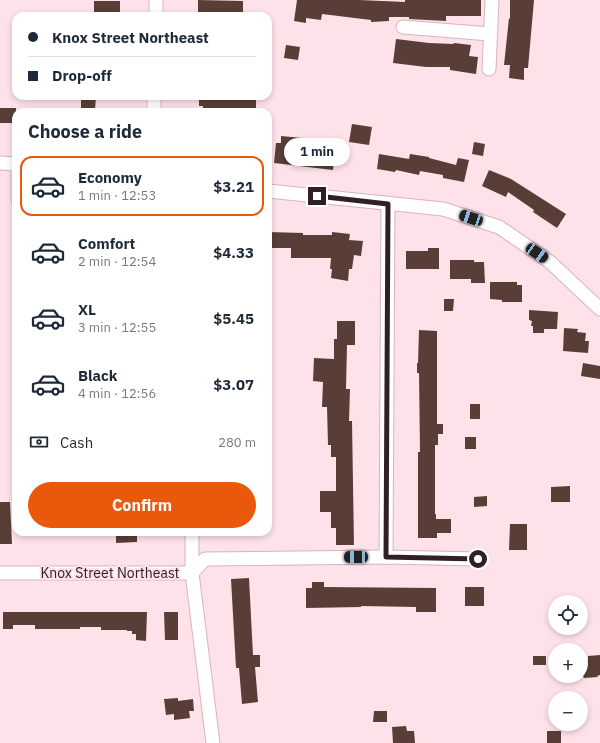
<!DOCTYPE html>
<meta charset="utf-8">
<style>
body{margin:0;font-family:"IBM Plex Sans",sans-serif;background:#f2f2f3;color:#1f2937;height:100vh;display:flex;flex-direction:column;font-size:15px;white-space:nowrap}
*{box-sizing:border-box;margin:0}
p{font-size:13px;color:#747a83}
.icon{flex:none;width:22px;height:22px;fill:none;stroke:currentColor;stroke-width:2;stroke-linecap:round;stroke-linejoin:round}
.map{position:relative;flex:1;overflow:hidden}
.side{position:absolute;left:12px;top:108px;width:260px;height:428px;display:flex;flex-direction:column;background:#fff;border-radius:12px;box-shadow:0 2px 6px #0003}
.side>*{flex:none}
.banner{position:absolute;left:12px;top:12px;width:260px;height:88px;border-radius:12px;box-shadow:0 2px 6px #0003;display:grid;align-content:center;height:88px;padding:0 16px;background:#fff}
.tools{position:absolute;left:548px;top:595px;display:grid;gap:8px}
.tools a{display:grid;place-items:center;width:40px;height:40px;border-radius:50%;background:#fff;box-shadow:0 2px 6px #0003;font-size:20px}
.end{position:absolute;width:18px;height:18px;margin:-9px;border:5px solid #302025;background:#fff;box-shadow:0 0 0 2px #fff}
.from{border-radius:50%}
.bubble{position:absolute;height:28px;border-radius:14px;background:#fff;box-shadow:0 2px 6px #0003;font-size:13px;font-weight:800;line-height:28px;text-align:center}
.car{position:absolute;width:12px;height:24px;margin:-12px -6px;border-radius:5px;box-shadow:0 0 3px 1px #0007;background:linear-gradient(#222 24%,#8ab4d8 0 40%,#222 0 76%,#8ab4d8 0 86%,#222 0)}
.banner b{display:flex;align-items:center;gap:14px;height:38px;font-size:15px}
.banner b+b{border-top:1px solid #e0e1e3}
.banner i{width:10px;height:10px;background:#1f2937}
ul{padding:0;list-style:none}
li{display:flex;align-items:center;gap:12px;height:60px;margin:0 8px 6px;padding:0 8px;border:2px solid transparent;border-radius:12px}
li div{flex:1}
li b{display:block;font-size:15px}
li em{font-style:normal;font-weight:800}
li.on{border-color:#ea580c}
li>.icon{width:36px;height:36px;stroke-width:1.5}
h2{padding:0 16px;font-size:18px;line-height:48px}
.pay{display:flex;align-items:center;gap:10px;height:44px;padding:0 16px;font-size:15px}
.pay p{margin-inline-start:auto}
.primary-button{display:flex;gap:8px;margin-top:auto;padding:8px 16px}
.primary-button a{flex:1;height:46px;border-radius:24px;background:#ea580c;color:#fff;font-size:16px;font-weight:800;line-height:46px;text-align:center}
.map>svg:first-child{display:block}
.building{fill:#593e37}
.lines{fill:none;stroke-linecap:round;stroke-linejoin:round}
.service-casing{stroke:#dbb2bd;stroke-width:9}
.minor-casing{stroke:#dbb2bd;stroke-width:15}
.service{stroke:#fff;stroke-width:7}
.minor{stroke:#fff;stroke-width:13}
.route{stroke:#302025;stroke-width:5}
.labels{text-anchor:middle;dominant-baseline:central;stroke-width:4;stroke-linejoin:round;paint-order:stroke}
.street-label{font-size:14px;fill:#302025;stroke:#fde2e9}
</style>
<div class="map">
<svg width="600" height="743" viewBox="0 0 600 743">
<rect width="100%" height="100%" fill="#fde2e9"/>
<g class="building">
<polygon points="198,0 243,1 243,13 222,13 222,16 198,16"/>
<polygon points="297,0 359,0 405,2 405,0 481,0 481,16 446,16 446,21 409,19 409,17 389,17 389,21 371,22 371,20 322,14 321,20 306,18 306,23 294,21"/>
<polygon points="510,0 534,0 528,68 524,68 524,80 509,78 510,65 504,65 509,18 510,19"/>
<rect x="94" y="1" width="26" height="15"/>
<polygon points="396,39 429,43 453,44 454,43 471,45 469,56 478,57 476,74 450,70 450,67 426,67 393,63"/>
<polygon points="286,45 300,47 298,60 284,58"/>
<polygon points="81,96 96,96 95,110 81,110"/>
<polygon points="199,96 256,96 256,109 236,109 236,112 203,112 203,106 199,106"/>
<rect x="0" y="108" width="16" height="15"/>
<polygon points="352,124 372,127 369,145 349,142"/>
<polygon points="281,136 302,138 302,142 323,145 323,148 335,149 333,170 274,163 276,143 281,143"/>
<polygon points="474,142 485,144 483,156 472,154"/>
<polygon points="379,154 409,159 410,154 429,157 429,158 456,165 458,158 469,160 464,182 443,178 443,175 420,171 419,175 396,170 395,172 377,169"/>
<polygon points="489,170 511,179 566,214 557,228 533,212 534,210 508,192 506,197 482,186"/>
<polygon points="268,232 303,233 303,235 332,235 332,232 350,234 349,240 363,241 361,256 354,255 352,269 349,269 348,281 331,278 332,269 330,269 331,258 291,258 291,248 268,248"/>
<polygon points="428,248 439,248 439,269 406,269 406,251 428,251"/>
<polygon points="450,260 474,260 474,262 484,262 485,283 471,283 471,279 450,279"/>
<polygon points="490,282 517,282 517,285 522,285 522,302 502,302 502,300 490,299"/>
<polygon points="444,299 454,299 453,311 444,311"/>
<polygon points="529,310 558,312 557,329 544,329 544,333 533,333 533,326 531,326 532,321 529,320"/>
<polygon points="337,321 355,321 355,345 347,345 346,389 350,389 349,421 352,421 354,545 336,545 336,528 331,528 331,512 320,512 320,491 336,491 336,457 331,457 331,445 328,445 327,407 322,407 323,382 313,381 314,358 334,359 334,339 337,339"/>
<polygon points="564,328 578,329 577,332 586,333 585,341 589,341 588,353 563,351"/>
<polygon points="419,330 437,331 437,424 443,424 443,434 438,434 438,445 435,445 435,514 436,514 436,519 451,519 451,533 437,533 437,538 418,538 418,452 420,452 419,373 417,373 417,363 418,363"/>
<polygon points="583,363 600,366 600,379 581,376"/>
<rect x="470" y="404" width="10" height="15"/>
<rect x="465" y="437" width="11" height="12"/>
<polygon points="570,486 570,502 551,502 551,487"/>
<polygon points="487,496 487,506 474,507 474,497"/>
<polygon points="0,502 10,502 12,544 0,544"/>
<polygon points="510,524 527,524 527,550 509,550"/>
<polygon points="116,532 137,532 137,542 116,543"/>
<polygon points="249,578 253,655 260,655 260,667 255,667 258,702 242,704 239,668 236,668 231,579"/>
<polygon points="312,582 324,582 324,587 436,588 436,612 416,612 416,607 361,606 361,607 306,608 306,588 312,588"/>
<rect x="465" y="587" width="19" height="19"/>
<polygon points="3,612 147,612 146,641 136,640 136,634 132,634 132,631 127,631 127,630 101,630 101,627 80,627 80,629 35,629 35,625 13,625 13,629 3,629"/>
<polygon points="164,612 178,612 178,640 165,640"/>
<polygon points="600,655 600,675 597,676 598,677 584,678 583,676 581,676 581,661 588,660 588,656"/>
<rect x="533" y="656" width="13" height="9"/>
<polygon points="178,698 178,701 193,699 194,711 189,711 190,718 174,720 174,714 166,715 164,699"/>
<polygon points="374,711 387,711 387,722 373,722"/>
<polygon points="406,726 407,731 414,731 415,743 393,743 392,727"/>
<rect x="547" y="731" width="14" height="12"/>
</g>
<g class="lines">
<g class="service-casing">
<polyline id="service" points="15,164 15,201"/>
</g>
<g class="minor-casing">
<g id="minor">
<polyline points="156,16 156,0"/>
<polyline points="403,27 490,34"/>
<polyline points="489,69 492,0"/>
<polyline points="154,112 154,96"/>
<polyline points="0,163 16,164"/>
<polyline points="268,191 443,209 499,227 550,262 600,309"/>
<polyline points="192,532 192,573 213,743"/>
<polyline points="386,557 388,204"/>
<polyline points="0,573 192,573 205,559 386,557 478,559"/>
</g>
</g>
<use href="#service" class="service"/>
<use href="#minor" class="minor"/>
</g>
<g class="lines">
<polyline class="route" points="317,196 388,204 386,557 478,559"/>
</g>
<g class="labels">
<g class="street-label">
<text x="110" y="573">Knox Street Northeast</text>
</g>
</g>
</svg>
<div class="tools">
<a><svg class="icon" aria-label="locate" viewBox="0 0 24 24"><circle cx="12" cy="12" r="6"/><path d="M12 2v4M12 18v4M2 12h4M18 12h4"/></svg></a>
<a>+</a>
<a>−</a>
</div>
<i class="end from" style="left:478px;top:559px"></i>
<i class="end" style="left:317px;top:196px"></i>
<div class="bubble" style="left:284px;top:138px;width:66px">1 min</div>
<i class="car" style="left:471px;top:218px;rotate:288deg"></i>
<i class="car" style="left:537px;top:253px;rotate:124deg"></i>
<i class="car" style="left:356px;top:557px;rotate:270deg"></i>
<div class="banner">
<b><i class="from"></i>Knox Street Northeast</b>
<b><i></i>Drop-off</b>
</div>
<section class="side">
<h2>Choose a ride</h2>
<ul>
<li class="on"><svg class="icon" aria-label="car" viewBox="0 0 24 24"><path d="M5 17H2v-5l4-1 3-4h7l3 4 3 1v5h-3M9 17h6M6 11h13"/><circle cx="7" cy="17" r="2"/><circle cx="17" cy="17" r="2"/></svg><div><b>Economy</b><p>1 min · 12:53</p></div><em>$3.21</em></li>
<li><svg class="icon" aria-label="car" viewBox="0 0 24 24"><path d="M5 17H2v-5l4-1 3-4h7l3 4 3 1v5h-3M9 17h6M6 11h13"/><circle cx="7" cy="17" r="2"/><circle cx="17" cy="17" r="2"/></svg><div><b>Comfort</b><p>2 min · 12:54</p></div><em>$4.33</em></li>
<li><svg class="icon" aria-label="car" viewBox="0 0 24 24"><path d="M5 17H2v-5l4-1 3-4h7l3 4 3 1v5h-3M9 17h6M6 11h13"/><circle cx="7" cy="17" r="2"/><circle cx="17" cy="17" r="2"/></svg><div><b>XL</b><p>3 min · 12:55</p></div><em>$5.45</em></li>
<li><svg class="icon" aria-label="car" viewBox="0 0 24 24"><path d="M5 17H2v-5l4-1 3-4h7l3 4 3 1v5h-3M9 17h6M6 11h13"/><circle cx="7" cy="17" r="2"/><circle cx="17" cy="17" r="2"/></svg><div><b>Black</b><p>4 min · 12:56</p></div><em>$3.07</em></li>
</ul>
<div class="pay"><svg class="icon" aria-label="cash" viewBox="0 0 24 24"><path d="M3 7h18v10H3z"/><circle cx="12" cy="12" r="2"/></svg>Cash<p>280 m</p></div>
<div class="primary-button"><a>Confirm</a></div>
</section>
</div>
